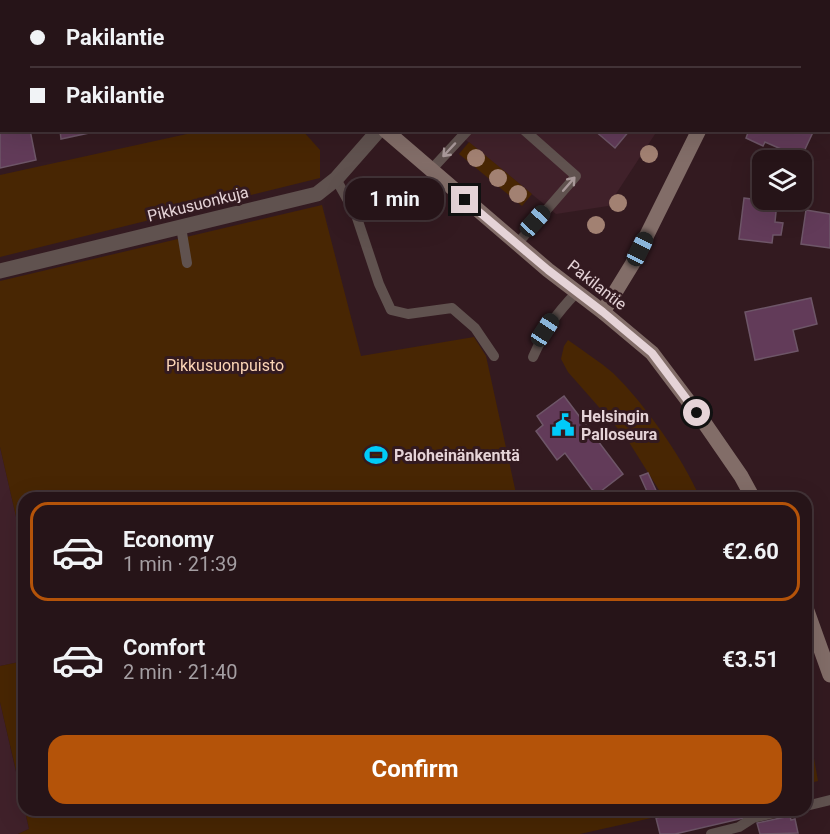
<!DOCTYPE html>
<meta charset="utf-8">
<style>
body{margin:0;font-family:Roboto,sans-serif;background:#2e1d21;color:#f1f3f6;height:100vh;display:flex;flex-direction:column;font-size:22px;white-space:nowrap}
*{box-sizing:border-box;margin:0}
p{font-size:20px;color:#a49ea2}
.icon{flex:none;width:33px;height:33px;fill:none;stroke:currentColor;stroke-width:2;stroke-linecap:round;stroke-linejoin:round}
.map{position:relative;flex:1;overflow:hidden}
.side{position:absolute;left:18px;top:492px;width:794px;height:324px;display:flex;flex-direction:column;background:#261418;border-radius:18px;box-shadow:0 6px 24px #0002,0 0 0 2px #423337}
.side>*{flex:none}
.guide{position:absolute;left:0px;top:0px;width:831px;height:132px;box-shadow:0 6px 24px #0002,0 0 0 2px #423337;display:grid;align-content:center;height:132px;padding:0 30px;background:#261418}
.fabs{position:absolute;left:752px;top:150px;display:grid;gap:12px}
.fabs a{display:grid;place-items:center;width:60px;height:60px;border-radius:12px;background:#261418;box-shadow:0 6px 24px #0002,0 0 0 2px #423337;font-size:30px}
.end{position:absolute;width:27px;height:27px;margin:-14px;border:8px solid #e5d3d7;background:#111;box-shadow:0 0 0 3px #111}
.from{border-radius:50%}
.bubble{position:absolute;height:42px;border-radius:18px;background:#261418;box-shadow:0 6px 24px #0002,0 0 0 2px #423337;font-size:20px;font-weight:700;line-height:42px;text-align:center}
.car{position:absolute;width:18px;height:36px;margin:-18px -9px;border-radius:8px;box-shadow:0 0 4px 2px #0007;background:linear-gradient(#222 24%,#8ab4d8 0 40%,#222 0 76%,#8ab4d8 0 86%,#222 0)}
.guide b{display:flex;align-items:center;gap:21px;height:57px;font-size:22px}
.guide b+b{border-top:2px solid #423337}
.guide i{width:15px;height:15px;background:#f1f3f6}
ul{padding:10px 0 0;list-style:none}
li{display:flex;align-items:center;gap:18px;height:99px;margin:0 12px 9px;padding:0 18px;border:3px solid transparent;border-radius:18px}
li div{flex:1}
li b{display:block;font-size:22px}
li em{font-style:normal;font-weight:700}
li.active{border-color:#b45309}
li>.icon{width:54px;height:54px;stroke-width:1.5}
.button{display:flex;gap:12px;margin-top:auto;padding:12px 30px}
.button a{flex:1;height:69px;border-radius:18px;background:#b45309;color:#fff;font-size:24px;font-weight:700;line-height:69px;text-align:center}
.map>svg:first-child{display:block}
.built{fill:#40212a}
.green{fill:#482603}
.building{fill:#623b59;stroke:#6e5668;stroke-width:1.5}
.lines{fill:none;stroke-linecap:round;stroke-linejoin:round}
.lane{stroke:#60524f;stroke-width:10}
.street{stroke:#60524f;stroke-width:15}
.secondary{stroke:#826d68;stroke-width:15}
.tree{fill:#a28172}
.oneway{stroke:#a9999a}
.route{stroke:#e5d3d7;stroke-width:8}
.labels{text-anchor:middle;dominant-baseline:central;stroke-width:6;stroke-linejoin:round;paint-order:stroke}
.street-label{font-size:16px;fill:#e5d3d7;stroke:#331a20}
.park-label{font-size:16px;fill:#fcd5b6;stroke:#331a20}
.poi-label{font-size:16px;font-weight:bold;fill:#e5d3d7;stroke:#331a20;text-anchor:start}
</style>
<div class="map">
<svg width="830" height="834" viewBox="0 0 830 834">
<rect width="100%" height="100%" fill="#331a20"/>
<g class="built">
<polygon points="455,131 657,131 608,206 556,214"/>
<polygon points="0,447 24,551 24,661 0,666"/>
<polygon points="0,702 29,829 18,834 0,834"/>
</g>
<g class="green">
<polygon points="205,130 303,131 320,150 320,178 0,257 0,175"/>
<polygon points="469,142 532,194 522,206 459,154"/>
<polygon points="322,205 361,356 474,337 486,356 517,498 24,498 24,551 0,447 0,281"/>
<path d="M568 340C583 351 599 361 613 373 644 403 683 458 700 498H664L627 439 568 372 561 359 564 346Z"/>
<polygon points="24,661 24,805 0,702 0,666"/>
<polygon points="806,713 818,781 806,784"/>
<polygon points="25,810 687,810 580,834 18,834 29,829"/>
</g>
<g class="building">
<polygon points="0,106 2,106 2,130 30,130 36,160 0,168"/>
<polygon points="60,130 103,130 61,139"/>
<polygon points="594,130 630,130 615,148"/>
<polygon points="749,130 814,130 800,160 793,160 779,154 781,149 765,142 763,146 746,138"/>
<polygon points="744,198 777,202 775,222 783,223 781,235 773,235 772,243 739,239"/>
<polygon points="806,210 830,214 830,248 801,244"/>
<polygon points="811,298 817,324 793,330 798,351 755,360 745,312"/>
<polygon points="564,396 623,474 596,495 565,453 557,460 536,431 543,425 537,416"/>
<polygon points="648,473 658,495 652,498 650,498 640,476"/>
<polygon points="692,810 742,810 744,818 675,834 660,834 656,818"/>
<polygon points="790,816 791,820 795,819 798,833 760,834 757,823"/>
</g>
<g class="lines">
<g class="lane">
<polyline points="431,170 468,130"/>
<polyline points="336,179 356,215 379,284 391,310 408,314 452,308 475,328 494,356"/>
<polyline points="181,227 187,263"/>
<polyline points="517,244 576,176 524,130"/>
<path d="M533 357C546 328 556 314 577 292"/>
<polyline points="806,806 830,800"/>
<polyline points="711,834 739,827 753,818 787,810"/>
</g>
<polyline class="street" points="0,271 317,194 336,179 379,130"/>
<g class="secondary">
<polyline points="256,0 257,2"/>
<polyline points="788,2 790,0"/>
<polyline points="385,130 548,270 603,312 652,353 701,418 741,476 753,498"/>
<polyline points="603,312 633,263 699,130"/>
<polyline points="806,608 830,675"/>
</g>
</g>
<g class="tree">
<circle cx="649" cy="154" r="9"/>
<circle cx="476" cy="158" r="9"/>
<circle cx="498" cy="178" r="9"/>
<circle cx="518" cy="194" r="9"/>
<circle cx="618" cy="203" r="9"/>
<circle cx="596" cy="225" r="9"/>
</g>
<defs><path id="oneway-shaft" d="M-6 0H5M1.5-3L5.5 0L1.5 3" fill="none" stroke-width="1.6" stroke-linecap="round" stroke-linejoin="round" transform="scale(1.5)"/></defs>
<g class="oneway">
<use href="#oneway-shaft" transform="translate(449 150) rotate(133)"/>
<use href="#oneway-shaft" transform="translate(569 184) rotate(-49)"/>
</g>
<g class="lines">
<polyline class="route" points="465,200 548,270 603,312 652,353 697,413"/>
</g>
<defs>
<g id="civic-bare" transform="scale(1.8)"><path d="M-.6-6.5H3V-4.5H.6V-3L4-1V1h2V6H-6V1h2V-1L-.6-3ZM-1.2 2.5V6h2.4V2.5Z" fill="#00cbf9" stroke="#331a20" stroke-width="2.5" paint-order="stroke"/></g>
<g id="stadium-bare" transform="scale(1.8)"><path d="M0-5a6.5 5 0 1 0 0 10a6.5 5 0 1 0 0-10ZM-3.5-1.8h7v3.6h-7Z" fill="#00cbf9" stroke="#331a20" stroke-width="2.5" paint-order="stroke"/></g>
</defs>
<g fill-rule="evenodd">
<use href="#civic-bare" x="563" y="425"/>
<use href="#stadium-bare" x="376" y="455"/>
</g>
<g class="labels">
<g class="street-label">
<text transform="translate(198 204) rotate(-14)">Pikkusuonkuja</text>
<text transform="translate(597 285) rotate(38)">Pakilantie</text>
</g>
<g class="park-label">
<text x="225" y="365">Pikkusuonpuisto</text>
</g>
<g class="poi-label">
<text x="581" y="416">Helsingin<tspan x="581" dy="18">Palloseura</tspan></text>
<text x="394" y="455">Paloheinänkenttä</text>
</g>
</g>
</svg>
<div class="fabs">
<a><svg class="icon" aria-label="layers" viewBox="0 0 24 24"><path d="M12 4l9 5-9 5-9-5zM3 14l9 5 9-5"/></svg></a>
</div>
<i class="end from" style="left:697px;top:413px"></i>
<i class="end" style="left:465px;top:200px"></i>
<div class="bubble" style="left:345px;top:178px;width:99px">1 min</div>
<i class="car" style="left:535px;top:221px;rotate:42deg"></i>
<i class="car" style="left:640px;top:249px;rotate:26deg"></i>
<i class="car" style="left:545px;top:330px;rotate:33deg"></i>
<div class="guide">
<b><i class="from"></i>Pakilantie</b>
<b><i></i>Pakilantie</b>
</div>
<section class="side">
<ul>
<li class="active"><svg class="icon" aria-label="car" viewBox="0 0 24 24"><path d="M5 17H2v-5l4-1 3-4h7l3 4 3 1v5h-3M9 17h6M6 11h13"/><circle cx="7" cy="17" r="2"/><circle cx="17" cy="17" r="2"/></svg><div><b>Economy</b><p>1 min · 21:39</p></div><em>€2.60</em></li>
<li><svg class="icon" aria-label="car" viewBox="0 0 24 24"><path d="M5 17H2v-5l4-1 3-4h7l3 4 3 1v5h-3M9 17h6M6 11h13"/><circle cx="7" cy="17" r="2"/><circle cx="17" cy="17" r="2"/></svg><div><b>Comfort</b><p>2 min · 21:40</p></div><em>€3.51</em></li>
</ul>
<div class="button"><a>Confirm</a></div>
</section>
</div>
